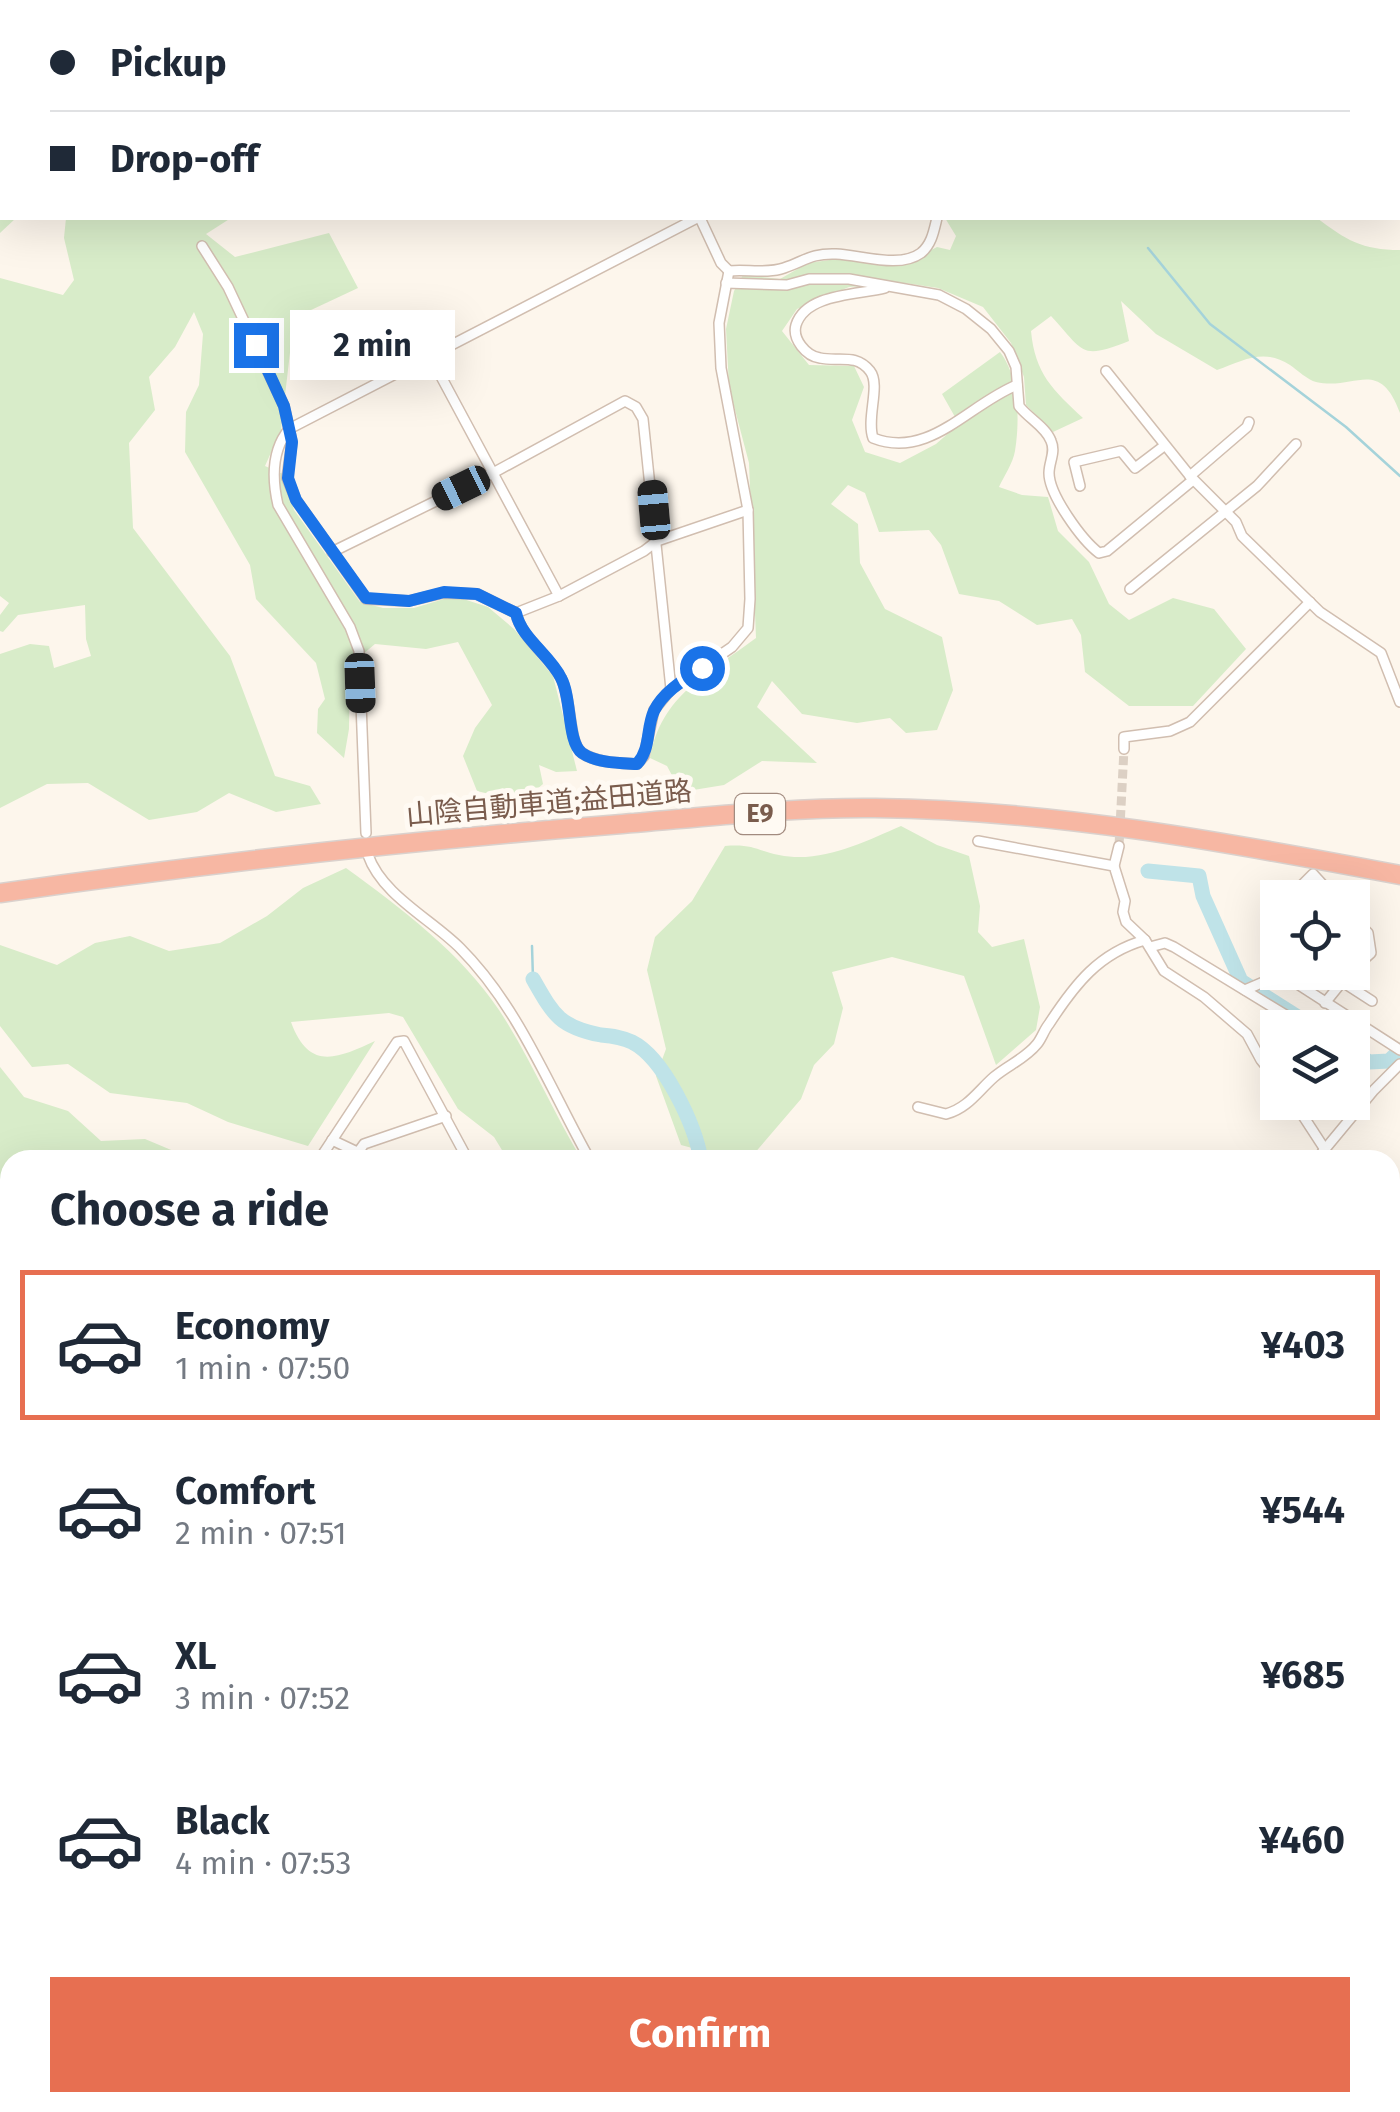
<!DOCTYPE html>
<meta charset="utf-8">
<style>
body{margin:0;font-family:"Fira Sans","Noto Sans JP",sans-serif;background:#f6f6f7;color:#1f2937;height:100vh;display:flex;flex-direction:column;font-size:38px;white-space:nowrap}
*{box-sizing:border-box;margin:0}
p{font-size:32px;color:#747a83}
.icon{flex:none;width:55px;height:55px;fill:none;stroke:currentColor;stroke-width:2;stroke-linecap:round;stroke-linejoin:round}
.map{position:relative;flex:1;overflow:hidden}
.side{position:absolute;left:0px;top:1150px;width:1400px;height:962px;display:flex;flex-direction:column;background:#fff;border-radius:30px 30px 0 0;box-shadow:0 10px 40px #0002}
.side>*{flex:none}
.hud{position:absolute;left:0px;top:0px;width:1400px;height:220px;box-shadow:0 10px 40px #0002;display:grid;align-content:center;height:220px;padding:0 50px;background:#fff}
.buttons{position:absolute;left:1260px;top:880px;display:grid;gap:20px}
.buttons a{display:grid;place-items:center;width:110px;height:110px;border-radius:0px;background:#fff;box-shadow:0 10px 40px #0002;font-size:50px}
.end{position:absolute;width:45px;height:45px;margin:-22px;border:12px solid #1a73e8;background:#fff;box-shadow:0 0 0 5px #fff}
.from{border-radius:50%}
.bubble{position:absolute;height:70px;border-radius:0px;background:#fff;box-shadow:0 10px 40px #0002;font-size:32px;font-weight:700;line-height:70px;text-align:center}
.car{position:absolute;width:30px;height:60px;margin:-30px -15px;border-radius:12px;box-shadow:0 0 8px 2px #0007;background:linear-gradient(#222 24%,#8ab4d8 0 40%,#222 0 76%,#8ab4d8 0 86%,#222 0)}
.hud b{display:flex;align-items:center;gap:35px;height:95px;font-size:38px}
.hud b+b{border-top:2px solid #e0e1e3}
.hud i{width:25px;height:25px;background:#1f2937}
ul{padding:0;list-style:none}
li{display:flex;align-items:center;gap:30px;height:150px;margin:0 20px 15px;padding:0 30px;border:5px solid transparent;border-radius:0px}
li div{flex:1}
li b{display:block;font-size:38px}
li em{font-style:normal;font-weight:700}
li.on{border-color:#e76f51}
li>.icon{width:90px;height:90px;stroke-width:1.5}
h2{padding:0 50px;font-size:45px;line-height:120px}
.button{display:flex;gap:20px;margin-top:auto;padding:20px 50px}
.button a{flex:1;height:115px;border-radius:0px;background:#e76f51;color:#fff;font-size:40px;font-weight:700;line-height:115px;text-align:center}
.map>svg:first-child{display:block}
.green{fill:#d8ecc9}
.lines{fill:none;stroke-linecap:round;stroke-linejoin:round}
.stream{stroke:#a5d3da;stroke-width:2.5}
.river{stroke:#bfe3e8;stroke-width:15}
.minor-tunnel{stroke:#dcd0c4;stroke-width:9;stroke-dasharray:9 4.5;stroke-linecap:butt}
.minor-casing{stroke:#d1beb0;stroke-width:12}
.motorway-casing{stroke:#dad1cd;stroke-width:21}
.minor{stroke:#fff;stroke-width:9}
.motorway{stroke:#f7b7a3;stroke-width:18}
.route{stroke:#1a73e8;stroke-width:12}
.labels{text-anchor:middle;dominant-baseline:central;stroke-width:10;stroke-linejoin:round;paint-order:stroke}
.shield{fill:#fffaf3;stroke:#a28b7f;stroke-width:2.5}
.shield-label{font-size:25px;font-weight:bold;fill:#7a5c4d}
.street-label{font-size:28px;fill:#7a5c4d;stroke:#fffaf3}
</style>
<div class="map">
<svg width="1400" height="2112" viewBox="0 0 1400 2112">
<rect width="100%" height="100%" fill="#fdf6ec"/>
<g class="green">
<polygon points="0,0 807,0 2,2 2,218 16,218 0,233"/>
<polygon points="66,218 231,218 206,234 235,257 329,233 358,288 294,318 281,430 265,466 283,474 294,510 360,602 383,608 414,608 454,596 488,607 514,629 553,676 577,771 556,772 539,765 543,784 522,802 477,791 463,756 475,728 492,705 458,642 426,649 375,644 350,665 349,729 344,758 317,733 318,709 325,699 316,663 256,599 250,565 185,452 186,412 199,385 203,334 194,312 175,347 149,377 155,410 129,443 133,528 230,656 275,776 310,786 321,804 276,812 229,793 197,812 149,820 88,783 47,784 0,808 0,654 30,644 49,646 54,668 91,656 86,639 85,605 18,615 3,632 0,631 0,615 9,603 0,596 0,278 63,295 74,280 64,238"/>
<path d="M945 218H1317C1346 240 1362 250 1400 250V413C1379 356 1355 391 1316 382 1308 380 1297 370 1290 365 1264 348 1244 360 1217 370L1156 334 1121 301 1129 341C1080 360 1085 353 1051 316L1031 331C1035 374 1053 390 1083 418L1053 432 1026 405 1024 377 1011 343 983 307 938 288 905 283 849 287 797 309 782 331 809 365 854 366 864 387 852 420 865 452 900 463 936 444 959 424 942 394 1000 352C1019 376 1020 420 1015 451 1013 463 1004 476 999 487L1022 495 1048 497 1058 531 1089 562 1109 604 1129 620 1173 598 1214 609 1246 649 1193 706H1129L1085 672 1081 635 1072 619 1037 625 999 601 959 594 941 545 929 530 879 532 865 493 848 485 831 504 858 524 860 563 885 609 942 637 953 690 937 730 906 733 890 718 857 723 802 714 772 681 757 707 817 763 762 761 724 785 681 792 667 766 650 758C661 695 708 674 756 638L749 463 729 387 726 329 734 291 743 275 780 279 808 263 844 258 906 263 937 247 950 250 956 236Z"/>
<path d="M901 826 937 845 969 856 980 906 978 932 992 947 1024 939 1040 1007 1036 1030 996 1065 964 976 892 957 832 972 843 1008 834 1044 814 1065 801 1099 753 1155 756 1160H712L707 1152 681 1145 656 1076 666 1049 647 970 655 937 692 901 725 846C753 844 755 850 779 855 821 864 864 842 901 826Z"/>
<path d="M346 868C401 908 461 953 499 1010 530 1057 553 1112 582 1160H508L494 1137 458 1109 403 1017 389 1013 291 1022C309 1072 338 1058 375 1041L308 1146 228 1122 187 1103 110 1093 68 1064 32 1067 0 1026V945L57 965 95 943 130 936 169 951 220 943 267 916 303 888Z"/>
<polygon points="0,1067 24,1097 68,1111 101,1141 145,1139 195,1160 10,1160 10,1492 0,1502"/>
</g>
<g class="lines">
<g class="stream">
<polyline points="1148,248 1210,324 1346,427 1400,476"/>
<polyline points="532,946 533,979"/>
<polyline points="91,2112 93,2102"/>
</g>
<g class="river">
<polyline points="1148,871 1199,876 1203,896 1241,981 1315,1028"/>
<path d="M533 979C553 1014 559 1027 601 1035 612 1036 622 1037 632 1042 664 1058 695 1125 701 1160"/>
<polyline points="1352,1051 1369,1062 1389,1061 1400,1050"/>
<polyline points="1390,1465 1400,1451"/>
<polyline points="1246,2102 1251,2112"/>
</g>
<polyline class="minor-tunnel" points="1119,846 1124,749"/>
<g class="minor-casing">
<g id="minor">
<polyline points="881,0 883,2"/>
<polyline points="823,2 824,0"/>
<polyline points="1345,2 1350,2"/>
<polyline points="1398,11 1400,11"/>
<polyline points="700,218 721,263 729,271"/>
<path d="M202 246 228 287 284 406 292 442 287 478 296 500 366 599 409 601 443 593 477 594 516 613C521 638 549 655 561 678 572 699 568 743 582 753 596 763 621 763 637 764L644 756 654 710 671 689 732 647 748 628 750 599 748 510 721 368 719 323 729 271"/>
<path d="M729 271C746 269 767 274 784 268 805 261 811 253 836 254 862 255 899 269 921 253 932 244 934 230 937 218"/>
<path d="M726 283 787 285 809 279H849L939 295 966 309 991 329 1009 351 1016 367 1019 406C1028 418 1046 427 1051 441 1056 452 1049 462 1049 473 1049 495 1082 540 1099 553L1107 551 1193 480"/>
<path d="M885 288C859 295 806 293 796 325 792 339 806 356 820 358 839 362 856 353 870 371 881 385 866 418 873 438 929 460 969 404 1017 385"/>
<polyline points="430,356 559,596"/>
<polyline points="1106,371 1190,476 1236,522 1242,536 1320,612 1381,653 1400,702"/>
<polyline points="1190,476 1247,427 1249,422"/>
<polyline points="1080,486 1074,462 1121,451 1135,468 1164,446"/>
<polyline points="332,552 493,473 625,401 636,407 643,419 671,689"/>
<polyline points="1130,589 1257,486 1296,444"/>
<polyline points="516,613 559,596 644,551 657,541 748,510"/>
<polyline points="1124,749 1124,737 1170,731 1190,722 1310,602"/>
<path d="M366 833 359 651 350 627 278 505C272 479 271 451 289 429L697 218"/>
<polyline points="978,841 1114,866 1125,901 1123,912 1126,922 1145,940 1164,971 1204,997 1247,1034 1261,1060 1278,1081"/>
<path d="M368 855C382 895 431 919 460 948 519 1007 550 1089 590 1160"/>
<polyline points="1114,866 1119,846"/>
<polyline points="1289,898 1313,874 1335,898"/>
<polyline points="1352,917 1368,933 1371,953 1352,970"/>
<polyline points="1150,947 1165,943 1174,947 1307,1028"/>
<polyline points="1341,981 1372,1001"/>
<polyline points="1245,990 1282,974 1400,1050"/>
<polyline points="1325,1003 1350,972"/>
<polyline points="1352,1053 1355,1055"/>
<polyline points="1294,1102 1324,1148"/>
<path d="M918 1107 946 1114C968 1108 978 1091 994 1077 1008 1065 1025 1059 1037 1044 1042 1038 1044 1030 1049 1024 1075 984 1099 953 1145 940"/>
<polyline points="332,1140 374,1160"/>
<polyline points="359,1151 364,1144 446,1116"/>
<polyline points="319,1160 397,1042 404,1041 468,1160"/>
<polyline points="1316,1160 1374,1090 1400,1064"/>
<polyline points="1390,1373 1400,1372"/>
<polyline points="1390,1583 1390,1586"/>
<polyline points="1390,1614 1400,1623"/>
<polyline points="1390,1732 1400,1724"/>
<polyline points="0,1756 10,1767"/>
<polyline points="1390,1821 1400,1823"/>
<polyline points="0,1837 10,1832"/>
<polyline points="41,2102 58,2112"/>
<polyline points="476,2102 478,2112"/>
<polyline points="565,2102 566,2112"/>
<polyline points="757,2102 762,2112"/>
<polyline points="826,2102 832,2112"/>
<polyline points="1024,2102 1029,2112"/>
<polyline points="141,2112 143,2102"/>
<polyline points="406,2112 416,2102"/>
<polyline points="764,2112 780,2102"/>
<polyline points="867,2112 886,2102"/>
<polyline points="969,2112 988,2102"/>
</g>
</g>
<g class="motorway-casing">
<path id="motorway" d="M0 893C203 864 406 841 610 825 698 818 787 807 875 808 1053 810 1226 842 1400 875"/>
</g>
<use href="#minor" class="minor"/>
<use href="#motorway" class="motorway"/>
</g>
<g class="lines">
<path class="route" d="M256 345 284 406 292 442 288 478 296 500 366 598 409 601 444 592 477 594 516 613C521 638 550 655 561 678 572 698 567 742 582 753 596 763 621 763 637 764 651 749 646 728 654 711 663 692 685 679 702 668"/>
</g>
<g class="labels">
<rect class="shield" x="735" y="794" width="50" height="40" rx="8"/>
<g class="shield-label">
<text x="760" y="814">E9</text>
</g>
<g class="street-label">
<text transform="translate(549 803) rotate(-5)">山陰自動車道;益田道路</text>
</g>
</g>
</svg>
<div class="buttons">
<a><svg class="icon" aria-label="locate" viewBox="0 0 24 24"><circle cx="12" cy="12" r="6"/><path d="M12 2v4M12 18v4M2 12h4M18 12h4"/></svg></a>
<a><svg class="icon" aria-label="layers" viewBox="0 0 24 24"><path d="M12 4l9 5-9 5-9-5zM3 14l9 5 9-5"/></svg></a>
</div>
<i class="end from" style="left:702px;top:668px"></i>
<i class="end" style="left:256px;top:345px"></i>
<div class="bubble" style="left:290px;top:310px;width:165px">2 min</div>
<i class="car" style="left:461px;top:488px;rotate:244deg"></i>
<i class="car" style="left:654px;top:510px;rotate:355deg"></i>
<i class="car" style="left:360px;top:683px;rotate:178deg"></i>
<div class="hud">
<b><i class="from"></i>Pickup</b>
<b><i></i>Drop-off</b>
</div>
<section class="side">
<h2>Choose a ride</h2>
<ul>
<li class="on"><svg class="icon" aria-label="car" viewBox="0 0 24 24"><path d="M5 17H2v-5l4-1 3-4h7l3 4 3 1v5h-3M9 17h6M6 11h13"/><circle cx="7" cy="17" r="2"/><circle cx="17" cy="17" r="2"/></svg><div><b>Economy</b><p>1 min · 07:50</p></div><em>¥403</em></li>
<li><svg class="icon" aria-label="car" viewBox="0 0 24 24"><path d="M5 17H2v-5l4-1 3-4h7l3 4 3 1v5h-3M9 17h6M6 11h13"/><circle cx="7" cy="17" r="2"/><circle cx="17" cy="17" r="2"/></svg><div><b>Comfort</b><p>2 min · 07:51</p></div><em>¥544</em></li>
<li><svg class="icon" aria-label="car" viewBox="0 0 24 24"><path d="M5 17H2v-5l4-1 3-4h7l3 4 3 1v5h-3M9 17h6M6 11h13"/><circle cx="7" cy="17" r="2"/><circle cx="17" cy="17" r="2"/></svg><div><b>XL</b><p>3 min · 07:52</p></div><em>¥685</em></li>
<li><svg class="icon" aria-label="car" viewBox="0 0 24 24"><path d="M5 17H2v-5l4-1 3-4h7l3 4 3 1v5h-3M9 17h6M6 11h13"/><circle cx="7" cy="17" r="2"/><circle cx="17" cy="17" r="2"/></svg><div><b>Black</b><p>4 min · 07:53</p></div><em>¥460</em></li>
</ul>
<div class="button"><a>Confirm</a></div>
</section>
</div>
